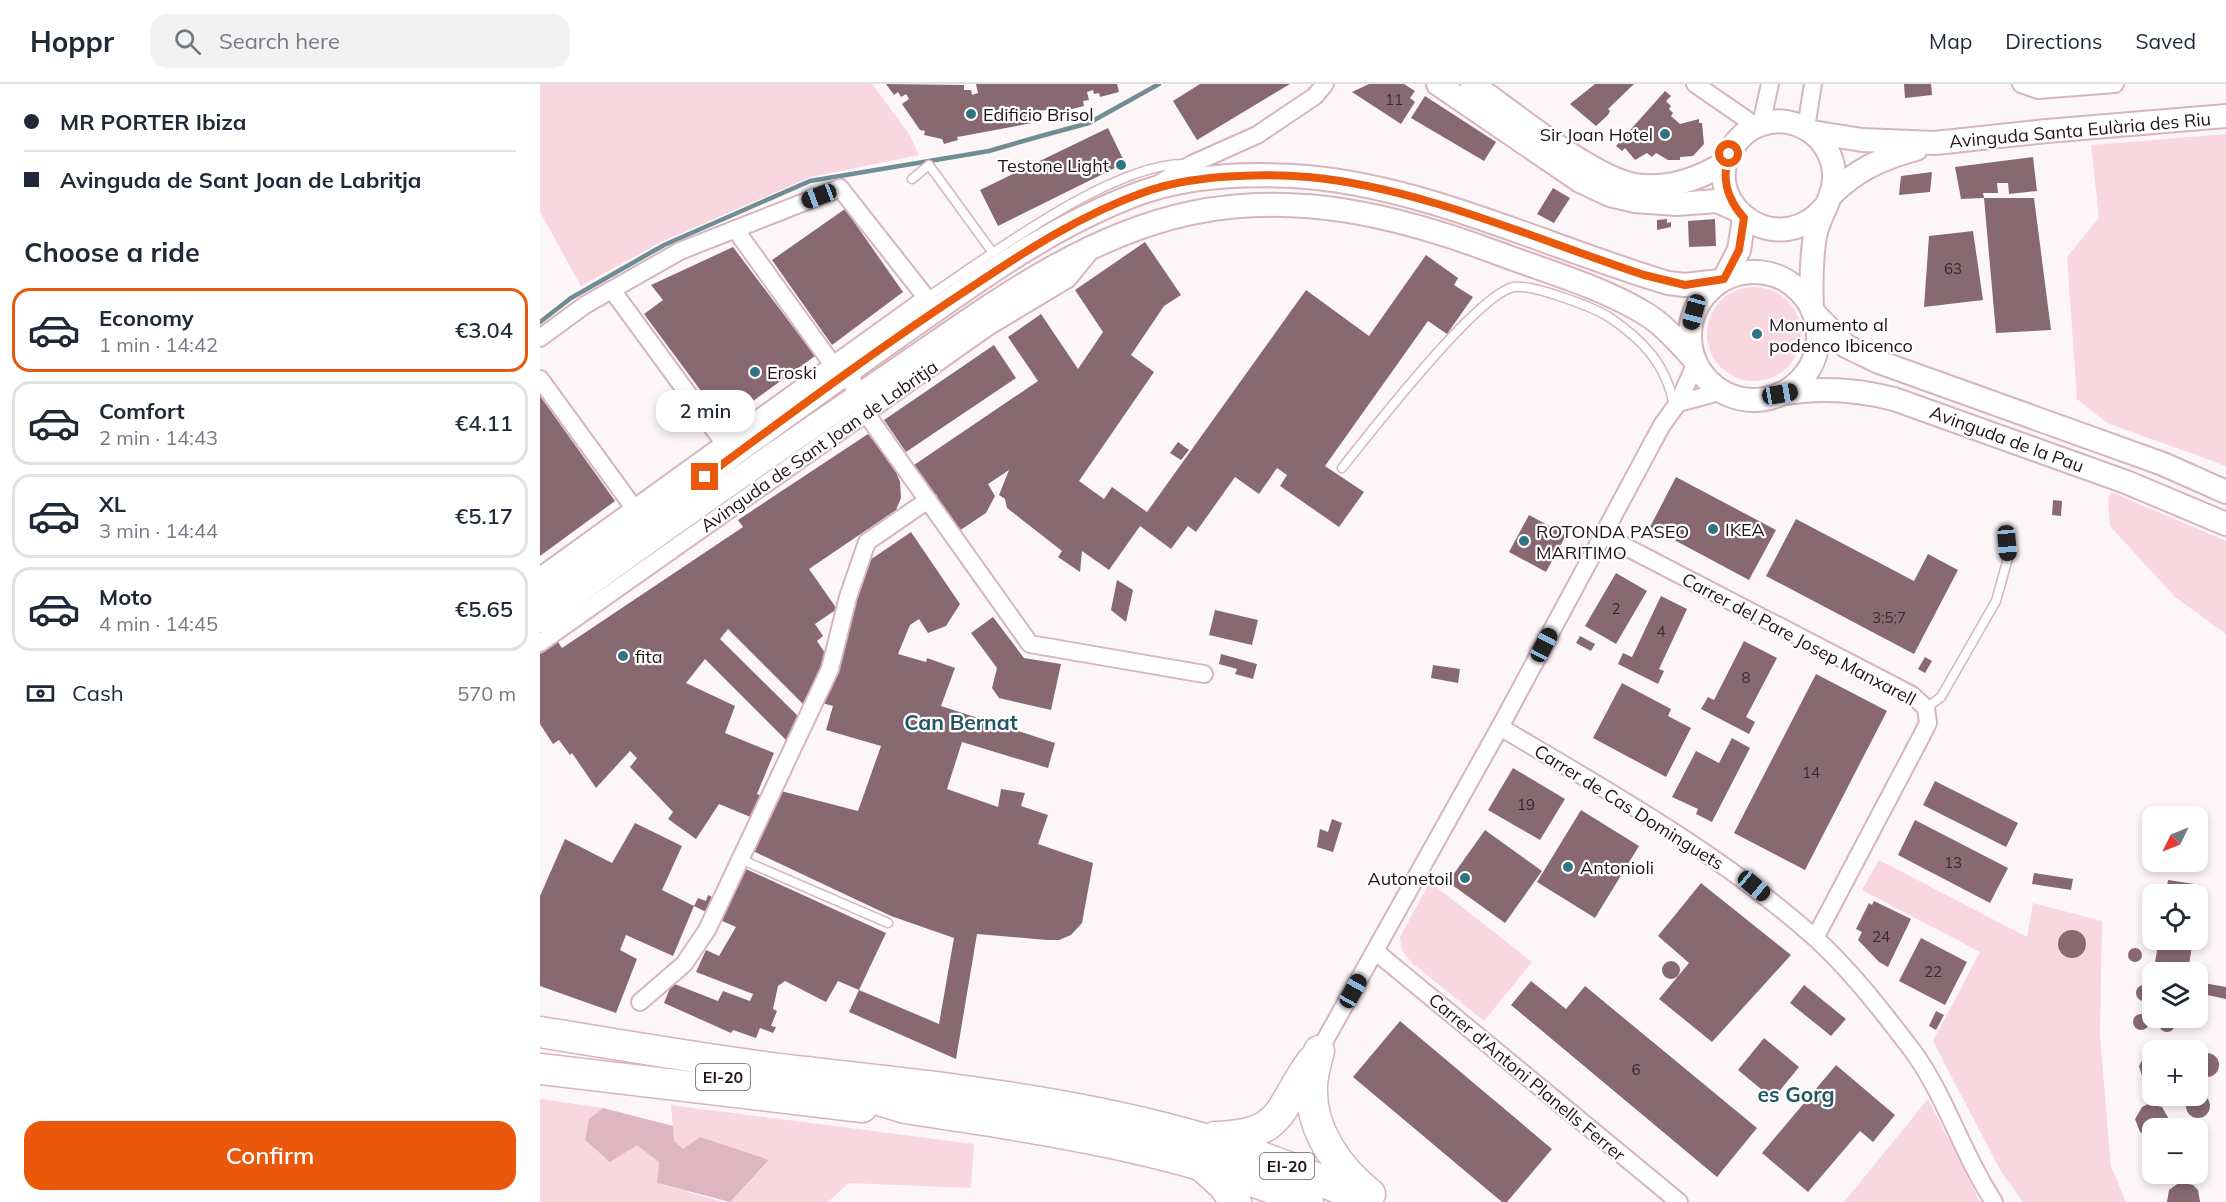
<!DOCTYPE html>
<meta charset="utf-8">
<style>
body{margin:0;font-family:Mulish,sans-serif;background:#f2f2f3;color:#1f2937;height:100vh;display:flex;flex-direction:column;font-size:22px;white-space:nowrap}
*{box-sizing:border-box;margin:0}
p{font-size:20px;color:#747a83}
.icon{flex:none;width:33px;height:33px;fill:none;stroke:currentColor;stroke-width:2;stroke-linecap:round;stroke-linejoin:round}
.map{position:relative;flex:1;overflow:hidden}
.side{display:flex;flex-direction:column;background:#fff;width:540px}
.side>*{flex:none}
.guide{display:grid;align-content:center;height:132px;padding:0 24px;background:#fff}
.needle{width:39px;rotate:227deg}
.fabs{position:absolute;left:1602px;top:722px;display:grid;gap:12px}
.fabs a{display:grid;place-items:center;width:66px;height:66px;border-radius:12px;background:#fff;box-shadow:0 3px 9px #0003;font-size:30px}
.end{position:absolute;width:27px;height:27px;margin:-14px;border:8px solid #ea580c;background:#fff;box-shadow:0 0 0 3px #fff}
.from{border-radius:50%}
.bubble{position:absolute;height:42px;border-radius:18px;background:#fff;box-shadow:0 3px 9px #0003;font-size:20px;font-weight:600;line-height:42px;text-align:center}
.car{position:absolute;width:18px;height:36px;margin:-18px -9px;border-radius:8px;box-shadow:0 0 4px 2px #0007;background:linear-gradient(#222 24%,#8ab4d8 0 40%,#222 0 76%,#8ab4d8 0 86%,#222 0)}
.guide b{display:flex;align-items:center;gap:21px;height:57px;font-size:22px}
.guide b+b{border-top:2px solid #e0e1e3}
.guide i{width:15px;height:15px;background:#1f2937}
ul{padding:0;list-style:none}
li{display:flex;align-items:center;gap:18px;height:84px;margin:0 12px 9px;padding:0 12px;border:3px solid #e0e1e3;border-radius:18px}
li div{flex:1}
li b{display:block;font-size:22px}
li em{font-style:normal;font-weight:600}
li.on{border-color:#ea580c}
li>.icon{width:54px;height:54px;stroke-width:1.5}
h2{padding:0 24px;font-size:27px;line-height:72px}
.pay{display:flex;align-items:center;gap:15px;height:66px;padding:0 24px;font-size:22px}
.pay p{margin-inline-start:auto}
.action{display:flex;gap:12px;margin-top:auto;padding:12px 24px}
.action a{flex:1;height:69px;border-radius:18px;background:#ea580c;color:#fff;font-size:24px;font-weight:600;line-height:69px;text-align:center}
header{display:flex;align-items:center;gap:36px;box-sizing:border-box;height:84px;padding:0 30px;background:#fff;border-bottom:2px solid #e0e1e3}
header strong{font-size:28px}
nav{display:flex;gap:33px;margin-inline-start:auto;font-size:21px}
.search{width:420px;height:54px;background:#f2f2f3;display:flex;align-items:center;gap:15px;box-sizing:border-box;padding:0 21px;border-radius:18px;color:#747a83;font-size:22px}
main{display:flex;flex:1;min-height:0}
.map>svg:first-child{display:block}
.green{fill:#f8d7e0}
.forest{fill:#deb6c1}
.lines{fill:none;stroke-linecap:round;stroke-linejoin:round}
.stream{stroke:#708c95;stroke-width:4.5}
.building{fill:#886972}
.lane-casing{stroke:#d7b4be;stroke-width:11}
.street-casing{stroke:#d7b4be;stroke-width:20}
.secondary-casing{stroke:#d7b4be;stroke-width:26}
.highway-casing{stroke:#d7b4be;stroke-width:33}
.lane{stroke:#fff;stroke-width:8}
.street{stroke:#fff;stroke-width:16}
.secondary{stroke:#fff;stroke-width:22}
.highway{stroke:#fff;stroke-width:30}
.route{stroke:#ea580c;stroke-width:8}
.poi-dot{fill:#2f7483;stroke:#fff;stroke-width:2}
.labels{text-anchor:middle;dominant-baseline:central;stroke-width:4.5;stroke-linejoin:round;paint-order:stroke}
.number-label{font-size:15px;fill:#3b292e}
.shield{fill:#fff;stroke:#645a5d;stroke-width:1.5}
.shield-label{font-size:16px;font-weight:bold;fill:#211418}
.poi-label{font-size:18px;fill:#211418;stroke:#fff;text-anchor:start}
.street-label{font-size:18px;fill:#211418;stroke:#fff}
.quarter-label{font-size:21px;font-weight:bold;fill:#205763;stroke:#fff}
</style>
<header>
<strong>Hoppr</strong>
<div class="search"><svg class="icon" aria-label="search" viewBox="0 0 24 24"><circle cx="10" cy="10" r="6"/><path d="M15 15l6 6"/></svg>Search here</div>
<nav><a>Map</a><a>Directions</a><a>Saved</a></nav>
</header>
<main>
<section class="side">
<div class="guide">
<b><i class="from"></i>MR PORTER Ibiza</b>
<b><i></i>Avinguda de Sant Joan de Labritja</b>
</div>
<h2>Choose a ride</h2>
<ul>
<li class="on"><svg class="icon" aria-label="car" viewBox="0 0 24 24"><path d="M5 17H2v-5l4-1 3-4h7l3 4 3 1v5h-3M9 17h6M6 11h13"/><circle cx="7" cy="17" r="2"/><circle cx="17" cy="17" r="2"/></svg><div><b>Economy</b><p>1 min · 14:42</p></div><em>€3.04</em></li>
<li><svg class="icon" aria-label="car" viewBox="0 0 24 24"><path d="M5 17H2v-5l4-1 3-4h7l3 4 3 1v5h-3M9 17h6M6 11h13"/><circle cx="7" cy="17" r="2"/><circle cx="17" cy="17" r="2"/></svg><div><b>Comfort</b><p>2 min · 14:43</p></div><em>€4.11</em></li>
<li><svg class="icon" aria-label="car" viewBox="0 0 24 24"><path d="M5 17H2v-5l4-1 3-4h7l3 4 3 1v5h-3M9 17h6M6 11h13"/><circle cx="7" cy="17" r="2"/><circle cx="17" cy="17" r="2"/></svg><div><b>XL</b><p>3 min · 14:44</p></div><em>€5.17</em></li>
<li><svg class="icon" aria-label="car" viewBox="0 0 24 24"><path d="M5 17H2v-5l4-1 3-4h7l3 4 3 1v5h-3M9 17h6M6 11h13"/><circle cx="7" cy="17" r="2"/><circle cx="17" cy="17" r="2"/></svg><div><b>Moto</b><p>4 min · 14:45</p></div><em>€5.65</em></li>
</ul>
<div class="pay"><svg class="icon" aria-label="cash" viewBox="0 0 24 24"><path d="M3 7h18v10H3z"/><circle cx="12" cy="12" r="2"/></svg>Cash<p>570 m</p></div>
<div class="action"><a>Confirm</a></div>
</section>
<div class="map">
<svg width="1686" height="1118" viewBox="0 0 1686 1118">
<rect width="100%" height="100%" fill="#fdf6f8"/>
<g class="green">
<polygon points="0,0 332,0 369,50 379,71 271,93 121,158 41,202 0,128"/>
<polygon points="1686,50 1686,382 1567,339 1537,315 1527,173 1559,134 1551,61"/>
<circle cx="1214" cy="250" r="47"/>
<polygon points="1571,408 1686,457 1686,550 1635,513 1570,442 1568,415"/>
<polygon points="1339,776 1487,853 1493,819 1562,837 1560,952 1571,1082 1586,1118 1483,1118 1460,1086 1393,957 1440,868 1322,806"/>
<polygon points="890,798 992,878 944,937 872,879 862,867 860,853"/>
<polygon points="0,1015 63,1024 49,1035 97,1060 119,1078 117,1099 183,1118 0,1118"/>
<polygon points="1388,1015 1440,1118 1304,1118"/>
<polygon points="131,1021 434,1060 431,1104 309,1099 288,1118 190,1118 229,1077 143,1065 134,1058"/>
</g>
<polygon class="forest" points="63,1024 133,1042 134,1057 143,1065 160,1053 229,1076 190,1118 117,1099 119,1078 97,1061 70,1078 45,1056 49,1035"/>
<g class="lines">
<polyline class="stream" points="0,238 31,214 124,161 270,97 449,67 501,52 549,39 619,0"/>
</g>
<g class="building">
<polygon points="346,0 424,1 424,6 431,6 432,11 438,9 436,0 577,0 579,8 560,13 559,9 554,10 553,6 547,8 549,16 543,17 544,22 508,31 507,26 494,27 496,34 491,35 492,39 423,52 417,53 418,56 404,60 402,55 384,51 385,47 380,46 362,20 369,15 366,10 361,13 358,8 354,11"/>
<polygon points="660,0 750,0 657,56 633,17"/>
<polygon points="829,0 864,0 875,7 870,14 875,18 861,40 812,8"/>
<polygon points="1055,0 1094,0 1068,25 1070,27 1068,31 1056,42 1030,20"/>
<polygon points="1364,0 1391,0 1392,11 1365,14"/>
<polygon points="1125,7 1131,12 1126,17 1131,22 1129,25 1133,29 1131,32 1140,40 1159,35 1159,39 1162,39 1164,60 1153,72 1140,73 1140,76 1128,76 1116,69 1112,73 1107,69 1095,76 1085,64 1082,67 1076,62"/>
<polygon points="885,12 956,58 944,77 871,34"/>
<polygon points="568,44 585,79 458,142 440,106"/>
<polygon points="1493,73 1497,107 1469,110 1468,99 1457,99 1458,109 1443,109 1444,114 1421,115 1415,83"/>
<polygon points="1392,88 1390,108 1359,111 1361,92"/>
<polygon points="1013,104 1030,114 1014,139 997,130"/>
<polygon points="1444,114 1494,114 1511,246 1456,249"/>
<polygon points="305,125 363,208 292,261 232,176"/>
<polygon points="1127,135 1127,139 1131,138 1131,143 1117,146 1117,136"/>
<polygon points="1175,135 1176,162 1149,163 1148,137"/>
<polygon points="1433,147 1443,216 1384,223 1389,152"/>
<polygon points="605,158 641,211 624,222 591,271 614,288 539,397 564,415 572,403 607,428 766,206 829,252 886,171 918,194 914,201 933,213 907,250 888,237 785,382 824,408 799,443 740,402 747,391 737,384 719,410 695,393 656,448 648,442 631,465 600,442 569,486 542,467 540,488 518,473 522,467 467,424 465,415 459,411 469,386 448,400 455,412 446,429 419,447 374,381 498,297 468,253 501,230 538,285 563,248 535,206"/>
<polygon points="193,163 275,272 184,338 104,230 123,216 111,201"/>
<polygon points="454,261 476,294 366,368 344,336"/>
<polygon points="0,312 75,417 0,472"/>
<polygon points="328,350 354,383 360,398 361,414 356,426 269,485 297,525 275,540 283,552 277,557 287,572 265,622 188,545 180,555 257,631 258,641 247,657 165,575 146,599 195,622 185,649 234,669 217,710 224,713 213,734 179,720 156,755 128,735 133,728 90,683 97,674 90,667 56,704 32,669 30,671 19,656 13,660 0,640 0,570 18,558 22,564 203,443 198,436"/>
<polygon points="638,358 649,366 641,376 630,369"/>
<polygon points="1136,393 1236,446 1209,496 1110,443"/>
<polygon points="1513,416 1522,417 1521,432 1512,431"/>
<polygon points="989,431 1026,451 1006,488 969,468"/>
<polygon points="1256,435 1374,497 1388,470 1418,486 1374,570 1226,492"/>
<polygon points="371,448 420,520 406,542 388,549 379,535 370,541 358,570 386,578 387,574 415,584 401,622 515,659 508,684 422,658 407,705 458,723 461,705 485,709 481,722 508,731 498,760 553,779 542,839 531,851 519,856 507,856 437,850 416,975 309,928 319,906 399,940 414,854 351,832 213,767 241,707 318,727 341,662 286,646 293,622 282,619 319,498 330,476"/>
<polygon points="1076,489 1107,507 1076,560 1045,542"/>
<polygon points="577,496 593,506 586,538 571,526"/>
<polygon points="1121,512 1147,525 1119,585 1124,587 1118,600 1078,580 1083,569 1092,573"/>
<polygon points="675,526 718,536 712,561 669,551"/>
<polygon points="453,533 484,574 521,580 511,626 459,614 452,604 457,584 431,549"/>
<polygon points="1040,552 1055,560 1051,567 1036,559"/>
<polygon points="1204,557 1237,574 1206,633 1215,638 1209,650 1161,625 1168,613 1174,616"/>
<polygon points="681,570 717,580 713,595 695,590 697,585 679,580"/>
<polygon points="1385,573 1392,577 1385,589 1378,585"/>
<polygon points="893,581 920,585 918,599 891,594"/>
<polygon points="1276,590 1347,627 1265,786 1194,749"/>
<polygon points="1082,599 1131,625 1128,632 1151,644 1126,693 1053,654"/>
<polygon points="1192,654 1210,664 1172,738 1156,730 1158,725 1132,713 1156,667 1179,679"/>
<polygon points="973,684 1025,715 1000,756 948,726"/>
<polygon points="1395,697 1478,739 1466,763 1383,721"/>
<polygon points="1041,726 1099,762 1055,834 997,798"/>
<polygon points="792,735 802,739 793,768 777,763 780,745 788,748"/>
<polygon points="1375,736 1468,784 1450,819 1358,771"/>
<polygon points="95,739 142,762 122,806 154,822 133,872 86,851 80,866 97,875 76,929 0,902 0,812 25,755 72,779"/>
<polygon points="945,746 1002,787 965,839 908,798"/>
<polygon points="206,785 346,849 319,906 298,897 286,918 245,897 238,902 233,925 237,927 231,942 236,943 233,949 220,944 216,954 193,946 191,949 124,919 132,899 178,917 183,907 210,917 213,910 156,888 166,866 179,872 196,843 180,836"/>
<polygon points="1494,789 1533,795 1531,806 1492,800"/>
<polygon points="1628,796 1661,801 1659,818 1658,810 1626,810"/>
<polygon points="1161,799 1251,871 1172,958 1119,915 1149,879 1118,852"/>
<polygon points="168,811 174,814 168,829 154,822 158,814 166,817"/>
<polygon points="1334,817 1371,835 1348,883 1339,878 1318,856 1322,848 1316,845 1329,819 1332,821"/>
<circle cx="1532" cy="860" r="14"/>
<polygon points="1381,854 1427,878 1405,921 1359,897"/>
<polygon points="1619,855 1653,855 1648,888 1614,884"/>
<circle cx="1595" cy="871" r="7"/>
<circle cx="1131" cy="886" r="9"/>
<polygon points="991,897 1026,925 1045,902 1217,1044 1177,1093 971,921"/>
<polygon points="1658,898 1686,903 1686,915 1658,909"/>
<circle cx="1604" cy="909" r="8"/>
<polygon points="1264,901 1306,935 1291,952 1250,919"/>
<polygon points="1396,927 1404,931 1396,946 1389,942"/>
<circle cx="1601" cy="938" r="8"/>
<circle cx="1627" cy="940" r="8"/>
<polygon points="860,937 1012,1065 967,1118 962,1118 813,993"/>
<polygon points="1224,954 1259,983 1233,1015 1198,986"/>
<polygon points="1612,967 1612,1000 1603,995 1599,982 1606,969"/>
<circle cx="1667" cy="981" r="12"/>
<polygon points="1296,981 1355,1031 1333,1058 1320,1047 1268,1108 1222,1069"/>
<circle cx="1658" cy="1022" r="12"/>
<polygon points="1608,1020 1622,1023 1629,1035 1627,1044 1612,1044 1612,1054 1600,1048 1595,1035 1602,1023"/>
<polygon points="1658,1048 1665,1061 1658,1072"/>
<polygon points="1640,1098 1653,1101 1658,1106 1660,1118 1627,1118 1629,1106"/>
</g>
<g class="lines">
<g class="lane-casing">
<g id="lane">
<polyline points="372,95 389,81 453,169"/>
<path d="M386 214C448 173 572 79 645 80"/>
<path d="M802 384C829 350 938 209 974 203 992 200 1053 223 1069 233 1103 256 1127 281 1134 322"/>
<polyline points="1386,624 1401,613 1456,517 1468,474 1466,448"/>
<polyline points="200,775 348,839"/>
</g>
</g>
<g class="street-casing">
<g id="street">
<polyline points="1155,0 1216,42"/>
<polyline points="1481,0 1498,6 1575,0"/>
<polyline points="1221,40 1230,0"/>
<polyline points="1266,44 1273,0"/>
<polyline points="620,99 652,80 717,51 775,12 785,0"/>
<polyline points="195,145 293,281"/>
<polyline points="72,206 184,359"/>
<polyline points="0,254 45,221 140,167 300,104 396,226"/>
<polyline points="311,286 315,314 490,560 664,590"/>
<polyline points="0,295 94,424"/>
<polyline points="1138,319 1183,307"/>
<polyline points="1063,451 1372,611 1386,624 1388,639 1381,653 1275,854"/>
<polyline points="0,492 386,214"/>
<polyline points="0,559 448,243 528,195 550,168"/>
<path d="M960 643C1068 707 1179 769 1273 852 1310 885 1342 927 1372 966 1406 1012 1422 1070 1454 1118"/>
<polyline points="835,867 1139,1118"/>
<polyline points="100,918 144,880 167,846 290,585 308,513 327,458 388,416"/>
<polyline points="779,967 960,643 1122,341 1138,319 1156,279"/>
</g>
</g>
<g class="secondary-casing">
<g id="secondary">
<polyline points="898,0 1040,97 1070,111 1095,117 1137,120 1177,117 1197,126"/>
<path d="M932 0C971 27 1052 94 1095 101 1127 106 1160 95 1186 78"/>
<polyline points="1272,48 1322,56 1395,59 1507,47 1686,32"/>
<path d="M1291 111C1316 86 1342 74 1376 65"/>
<circle cx="1214" cy="252" r="64"/>
<polyline points="1184,195 1199,166 1204,134"/>
<path d="M1272 225C1271 201 1271 176 1275 152 1278 137 1286 124 1291 110 1302 77 1281 44 1247 38 1229 35 1210 42 1198 56 1150 110 1233 183 1285 123"/>
<polyline points="1274,229 1306,262 1339,278 1623,380 1686,408"/>
<path d="M1240 310C1279 303 1315 305 1354 315L1586 398 1686 440"/>
<path d="M0 513C118 426 236 338 356 254 433 200 513 140 603 108 653 91 715 89 767 93 890 104 1010 164 1128 199L1145 201 1180 197"/>
<path d="M0 537C115 452 232 370 350 290 443 227 538 153 651 129 758 107 859 132 960 170 1008 188 1062 203 1106 230 1124 241 1139 259 1154 275"/>
</g>
</g>
<g class="highway-casing">
<g id="highway">
<path d="M0 948C88 962 176 978 265 988 455 1009 654 1030 827 1118"/>
<path d="M779 967C776 979 772 991 772 1003 770 1045 798 1085 830 1110"/>
<polyline points="0,985 322,1023"/>
<path d="M300 1010 336 1015 365 1024C505 1045 637 1064 768 1118"/>
<path d="M675 1053C746 1051 737 1025 772 977"/>
<polyline points="662,1082 683,1101 696,1118"/>
</g>
</g>
<use href="#lane" class="lane"/>
<use href="#street" class="street"/>
<use href="#secondary" class="secondary"/>
<use href="#highway" class="highway"/>
</g>
<g class="lines">
<path class="route" d="M165 393C253 328 341 262 433 202 487 166 541 131 602 109 650 91 718 89 768 93 879 103 998 156 1104 191L1145 201 1184 195 1199 166 1204 134C1187 115 1181 95 1189 70"/>
</g>
<g class="poi-dot">
<circle cx="431" cy="30" r="6"/>
<circle cx="1125" cy="50" r="6"/>
<circle cx="581" cy="81" r="6"/>
<circle cx="1217" cy="250" r="6"/>
<circle cx="215" cy="288" r="6"/>
<circle cx="1173" cy="445" r="6"/>
<circle cx="984" cy="457" r="6"/>
<circle cx="83" cy="572" r="6"/>
<circle cx="1028" cy="783" r="6"/>
<circle cx="925" cy="794" r="6"/>
</g>
<g class="labels">
<g class="number-label">
<text x="854" y="15">11</text>
<text x="1413" y="184">63</text>
<text x="1076" y="524">2</text>
<text x="1349" y="533">3;5;7</text>
<text x="1121" y="547">4</text>
<text x="1206" y="593">8</text>
<text x="1271" y="688">14</text>
<text x="986" y="720">19</text>
<text x="1413" y="778">13</text>
<text x="1341" y="852">24</text>
<text x="1393" y="887">22</text>
<text x="1096" y="985">6</text>
</g>
<g class="shield">
<rect x="156" y="980" width="54" height="26" rx="4.5"/>
<rect x="720" y="1069" width="54" height="26" rx="4.5"/>
</g>
<g class="shield-label">
<text x="183" y="993">EI-20</text>
<text x="747" y="1082">EI-20</text>
</g>
<g class="poi-label">
<text x="443" y="30">Edificio Brisol</text>
<text x="1113" y="50" text-anchor="end">Sir Joan Hotel</text>
<text x="569" y="81" text-anchor="end">Testone Light</text>
<text x="1229" y="240">Monumento al<tspan x="1229" dy="21">podenco Ibicenco</tspan></text>
<text x="227" y="288">Eroski</text>
<text x="1185" y="445">IKEA</text>
<text x="996" y="447">ROTONDA PASEO<tspan x="996" dy="21">MARITIMO</tspan></text>
<text x="95" y="572">fita</text>
<text x="1040" y="783">Antonioli</text>
<text x="913" y="794" text-anchor="end">Autonetoil</text>
</g>
<g class="street-label">
<text transform="translate(1540 46) rotate(-5)">Avinguda Santa Eulària des Riu</text>
<text transform="translate(1467 355) rotate(20)">Avinguda de la Pau</text>
<text transform="translate(279 362) rotate(-35)">Avinguda de Sant Joan de Labritja</text>
<text transform="translate(1259 555) rotate(28)">Carrer del Pare Josep Manxarell</text>
<text transform="translate(1089 723) rotate(32)">Carrer de Cas Dominguets</text>
<text transform="translate(987 993) rotate(40)">Carrer d'Antoni Planells Ferrer</text>
</g>
<g class="quarter-label">
<text x="421" y="638">Can Bernat</text>
<text x="1256" y="1010">es Gorg</text>
</g>
</g>
</svg>
<div class="fabs">
<a><svg class="needle" viewBox="-14 -14 28 28"><path d="M0-13l5 13h-10z" fill="#e53935"/><path d="M0 13l5-13h-10z" fill="#747a83"/></svg></a>
<a><svg class="icon" aria-label="locate" viewBox="0 0 24 24"><circle cx="12" cy="12" r="6"/><path d="M12 2v4M12 18v4M2 12h4M18 12h4"/></svg></a>
<a><svg class="icon" aria-label="layers" viewBox="0 0 24 24"><path d="M12 4l9 5-9 5-9-5zM3 14l9 5 9-5"/></svg></a>
<a>+</a>
<a>−</a>
</div>
<i class="end from" style="left:1189px;top:70px"></i>
<i class="end" style="left:165px;top:393px"></i>
<div class="bubble" style="left:116px;top:306px;width:99px">2 min</div>
<i class="car" style="left:279px;top:112px;rotate:249deg"></i>
<i class="car" style="left:1154px;top:228px;rotate:195deg"></i>
<i class="car" style="left:1240px;top:310px;rotate:80deg"></i>
<i class="car" style="left:1467px;top:459px;rotate:175deg"></i>
<i class="car" style="left:1004px;top:561px;rotate:28deg"></i>
<i class="car" style="left:1214px;top:802px;rotate:130deg"></i>
<i class="car" style="left:813px;top:907px;rotate:29deg"></i>
</div>
</main>
